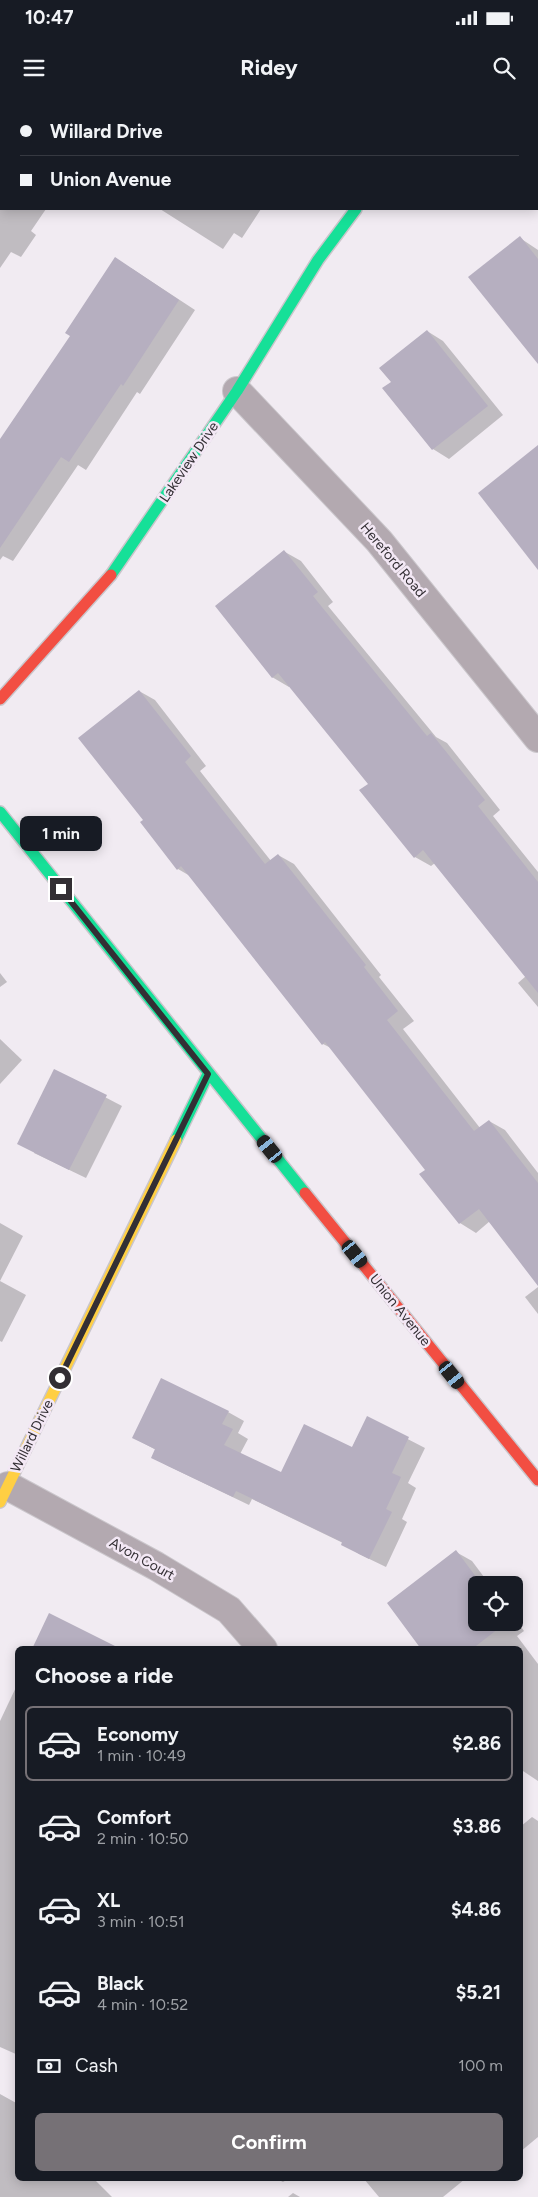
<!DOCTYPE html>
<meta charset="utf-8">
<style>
body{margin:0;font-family:Figtree,sans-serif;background:#20242c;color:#f1f3f6;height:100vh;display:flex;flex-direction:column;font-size:19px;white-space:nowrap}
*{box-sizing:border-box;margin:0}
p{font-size:16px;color:#9ea1a6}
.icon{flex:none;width:28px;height:28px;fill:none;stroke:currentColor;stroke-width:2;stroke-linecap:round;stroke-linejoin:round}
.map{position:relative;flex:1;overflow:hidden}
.side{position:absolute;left:15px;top:1546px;width:508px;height:535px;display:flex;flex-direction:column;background:#171b24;border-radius:8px;box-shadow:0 2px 12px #0003}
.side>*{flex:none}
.hud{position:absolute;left:0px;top:0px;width:539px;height:110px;box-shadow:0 2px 12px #0003;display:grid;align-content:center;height:110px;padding:0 20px;background:#171b24}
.tools{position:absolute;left:468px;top:1476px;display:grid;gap:10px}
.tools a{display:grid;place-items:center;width:55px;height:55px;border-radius:8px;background:#171b24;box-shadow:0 2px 12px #0003;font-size:25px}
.end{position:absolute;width:22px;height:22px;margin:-11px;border:6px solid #332f34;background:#fff;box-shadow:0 0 0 2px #fff}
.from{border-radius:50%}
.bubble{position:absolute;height:35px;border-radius:8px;background:#171b24;box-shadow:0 2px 12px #0003;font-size:16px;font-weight:700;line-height:35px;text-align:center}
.car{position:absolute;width:15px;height:30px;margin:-15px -8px;border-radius:6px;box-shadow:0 0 4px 1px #0007;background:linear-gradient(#222 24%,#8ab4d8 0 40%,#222 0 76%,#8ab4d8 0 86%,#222 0)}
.hud b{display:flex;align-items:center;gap:18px;height:48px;font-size:19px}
.hud b+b{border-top:1px solid #363941}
.hud i{width:12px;height:12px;background:#f1f3f6}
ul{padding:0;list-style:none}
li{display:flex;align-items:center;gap:15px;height:75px;margin:0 10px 8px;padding:0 10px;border:2px solid transparent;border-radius:8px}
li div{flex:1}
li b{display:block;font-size:19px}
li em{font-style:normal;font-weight:700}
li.on{border-color:#767176}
li>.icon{width:45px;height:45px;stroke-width:1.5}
h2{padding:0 20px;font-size:22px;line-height:60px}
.pay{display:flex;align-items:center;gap:12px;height:55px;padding:0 20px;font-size:19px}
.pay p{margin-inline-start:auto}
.primary-button{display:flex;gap:10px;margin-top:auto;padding:10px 20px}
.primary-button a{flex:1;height:58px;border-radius:8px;background:#767176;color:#fff;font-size:20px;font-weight:700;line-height:58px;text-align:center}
.status{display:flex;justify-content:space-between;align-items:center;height:35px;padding:0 25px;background:#171b24;direction:ltr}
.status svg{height:14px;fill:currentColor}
header{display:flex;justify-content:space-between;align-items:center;height:65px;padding:0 20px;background:#171b24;font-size:22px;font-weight:700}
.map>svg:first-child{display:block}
.shadow{fill:#0003}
.building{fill:#b6afc0}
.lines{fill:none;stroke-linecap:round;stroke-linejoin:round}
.street-casing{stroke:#cac6cb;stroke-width:30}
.fast-casing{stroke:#cac6cb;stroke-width:14}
.slow-casing{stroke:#cac6cb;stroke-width:14}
.jam-casing{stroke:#cac6cb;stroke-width:14}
.street{stroke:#b3a9b0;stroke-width:28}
.fast{stroke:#16e098;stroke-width:11}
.slow{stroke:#ffcf43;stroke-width:11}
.jam{stroke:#f24e42;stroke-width:11}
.route{stroke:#332f34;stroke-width:6}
.labels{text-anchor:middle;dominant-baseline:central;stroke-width:5;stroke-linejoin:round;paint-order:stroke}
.street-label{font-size:14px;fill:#332f34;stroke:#f3e8f5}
</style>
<div class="status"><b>10:47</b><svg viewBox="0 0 49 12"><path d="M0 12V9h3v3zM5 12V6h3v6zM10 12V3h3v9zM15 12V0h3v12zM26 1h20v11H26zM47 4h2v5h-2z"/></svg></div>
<header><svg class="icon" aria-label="menu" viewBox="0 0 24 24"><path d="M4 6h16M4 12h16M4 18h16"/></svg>Ridey<svg class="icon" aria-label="search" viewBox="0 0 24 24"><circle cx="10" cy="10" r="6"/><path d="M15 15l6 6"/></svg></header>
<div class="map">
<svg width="538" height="2097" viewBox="0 0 538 2097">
<rect width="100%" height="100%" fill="#f1ebf2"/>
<g class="shadow">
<polygon points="2,0 114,0 1,1 1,109 46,109 31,131 36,135 21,157 11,152 0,168 0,3"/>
<polygon points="291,0 368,0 365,1"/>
<polygon points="160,109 261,109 242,138 234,133 223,149"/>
<polygon points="520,138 538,150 538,256"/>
<polygon points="131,168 195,210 140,294 137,292 86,370 78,365 13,461 3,456 0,460 0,341"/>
<polygon points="427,231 443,241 503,315 449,359 433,349 384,289 393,282"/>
<polygon points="285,452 301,461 333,502 328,506 436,637 447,643 500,710 493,716 538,772 538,907 518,883 526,876 435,763 431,766 415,757 369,684 290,585 289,587 272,577"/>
<polygon points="139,591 155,600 206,666 200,671 271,761 278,755 294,764 381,875 379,877 414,921 403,929 480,1028 489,1021 505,1030 538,1073 538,1184 490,1121 476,1133 460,1123 427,1070 331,948 323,944 190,776 178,769 145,720"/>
<polygon points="0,873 7,882 0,887"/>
<polygon points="0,939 22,960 0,984"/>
<polygon points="55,971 122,1006 86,1078 34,1053"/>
<polygon points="0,1123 23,1136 0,1181 26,1195 2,1242 0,1241"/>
<polygon points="538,1187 538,1214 525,1197"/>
<polygon points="228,1312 244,1321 238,1333 248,1339 240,1354 281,1374 352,1348 367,1318 425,1348 408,1383 416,1388 402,1419 407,1422 386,1467 359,1454 343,1443 252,1399 249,1405 168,1366 152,1357 156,1350 134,1338"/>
<polygon points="456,1452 472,1461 490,1485 476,1485 476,1522 514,1522 514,1517 524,1531 517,1536 538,1564 538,1681 520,1669 520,1549 423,1549"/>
<polygon points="18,1583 18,1955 0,1947 0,1621"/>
<polygon points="532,1717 538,1721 538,2037 520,2052 520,1844 523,1841 520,1840 520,1727"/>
<polygon points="0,1994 18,2004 18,2079 94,2079 112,2097 0,2097"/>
<polygon points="277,2079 288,2079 283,2082"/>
<polygon points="364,2079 465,2079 443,2097 379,2097"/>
<polygon points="293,2093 300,2097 288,2097"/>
</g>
<g class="building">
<polygon points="520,136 538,159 538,264 468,177"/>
<polygon points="115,157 179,200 123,286 121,284 69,362 61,357 0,448 0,339 70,236 65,233"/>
<polygon points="427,230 488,306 432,350 382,288 391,282 379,268"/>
<polygon points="538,345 538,470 478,393"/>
<polygon points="284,450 318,492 313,496 427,636 431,633 485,700 478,706 538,782 538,893 423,750 414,758 359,690 368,684 278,573 272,578 215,506"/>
<polygon points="139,590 191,656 185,662 265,764 278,754 366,865 364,867 398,911 387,920 474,1031 489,1020 538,1083 538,1186 479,1109 459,1124 419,1074 425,1070 325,942 322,945 181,766 177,770 140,722 143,720 78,638"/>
<polygon points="54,969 107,995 69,1070 17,1044"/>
<polygon points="161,1278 229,1311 222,1324 233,1329 224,1345 281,1372 304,1324 352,1347 367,1316 409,1337 392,1373 401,1377 386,1409 392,1412 369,1459 341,1445 342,1442 236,1391 233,1397 151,1358 155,1349 132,1338"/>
<polygon points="456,1450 482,1485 476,1485 476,1522 507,1522 472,1549 421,1549 387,1503"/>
<polygon points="49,1513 121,1549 32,1549"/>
</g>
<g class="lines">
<g class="street-casing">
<g id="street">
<polyline points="237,291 379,441 538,638"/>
<polyline points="8,1386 156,1466 229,1510 263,1549"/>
</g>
</g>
<g class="fast-casing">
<g id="fast">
<polyline points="111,475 237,291 318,160 356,109"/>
<polyline points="0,712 305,1093"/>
<polyline points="176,1040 208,974"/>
</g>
</g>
<g class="slow-casing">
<polyline id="slow" points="0,1402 176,1040"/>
</g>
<g class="jam-casing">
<g id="jam">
<polyline points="0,599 111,475"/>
<polyline points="305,1093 538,1380"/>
</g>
</g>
<use href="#street" class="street"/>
<use href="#fast" class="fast"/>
<use href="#slow" class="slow"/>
<use href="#jam" class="jam"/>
</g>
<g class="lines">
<polyline class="route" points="60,1278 208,974 61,789"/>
</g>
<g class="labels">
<g class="street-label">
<text transform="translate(189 362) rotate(-56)">Lakeview Drive</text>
<text transform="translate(393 460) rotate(50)">Hereford Road</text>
<text transform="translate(400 1210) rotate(51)">Union Avenue</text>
<text transform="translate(32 1336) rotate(-64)">Willard Drive</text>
<text transform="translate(142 1459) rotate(29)">Avon Court</text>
</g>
</g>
</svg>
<div class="tools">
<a><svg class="icon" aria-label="locate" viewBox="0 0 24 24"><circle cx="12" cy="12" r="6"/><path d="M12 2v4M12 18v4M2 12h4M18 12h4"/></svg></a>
</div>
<i class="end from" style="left:60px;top:1278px"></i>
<i class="end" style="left:61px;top:789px"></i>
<div class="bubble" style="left:20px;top:716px;width:82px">1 min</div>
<i class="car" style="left:270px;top:1049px;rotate:321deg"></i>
<i class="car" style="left:355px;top:1154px;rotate:141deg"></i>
<i class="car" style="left:452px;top:1275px;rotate:141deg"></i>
<div class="hud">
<b><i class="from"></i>Willard Drive</b>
<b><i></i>Union Avenue</b>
</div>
<section class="side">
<h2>Choose a ride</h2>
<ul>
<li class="on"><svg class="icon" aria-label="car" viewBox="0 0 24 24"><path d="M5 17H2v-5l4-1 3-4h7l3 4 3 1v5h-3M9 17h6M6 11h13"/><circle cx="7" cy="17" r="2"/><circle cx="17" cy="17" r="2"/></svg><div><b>Economy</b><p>1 min · 10:49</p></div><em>$2.86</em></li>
<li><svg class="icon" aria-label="car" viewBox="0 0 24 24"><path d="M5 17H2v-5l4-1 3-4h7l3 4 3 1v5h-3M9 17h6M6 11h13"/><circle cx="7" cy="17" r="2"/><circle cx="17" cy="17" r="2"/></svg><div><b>Comfort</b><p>2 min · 10:50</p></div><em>$3.86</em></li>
<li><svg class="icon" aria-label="car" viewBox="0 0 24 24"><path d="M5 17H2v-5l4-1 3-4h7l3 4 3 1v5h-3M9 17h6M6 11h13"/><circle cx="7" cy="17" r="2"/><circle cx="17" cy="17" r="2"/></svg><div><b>XL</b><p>3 min · 10:51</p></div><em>$4.86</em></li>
<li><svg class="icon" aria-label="car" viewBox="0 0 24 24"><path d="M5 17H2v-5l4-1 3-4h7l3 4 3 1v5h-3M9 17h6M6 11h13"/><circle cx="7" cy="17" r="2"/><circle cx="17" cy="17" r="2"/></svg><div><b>Black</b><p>4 min · 10:52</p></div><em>$5.21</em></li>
</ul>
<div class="pay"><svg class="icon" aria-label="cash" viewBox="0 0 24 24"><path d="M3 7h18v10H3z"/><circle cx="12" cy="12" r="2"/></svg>Cash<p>100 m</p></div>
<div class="primary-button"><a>Confirm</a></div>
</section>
</div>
